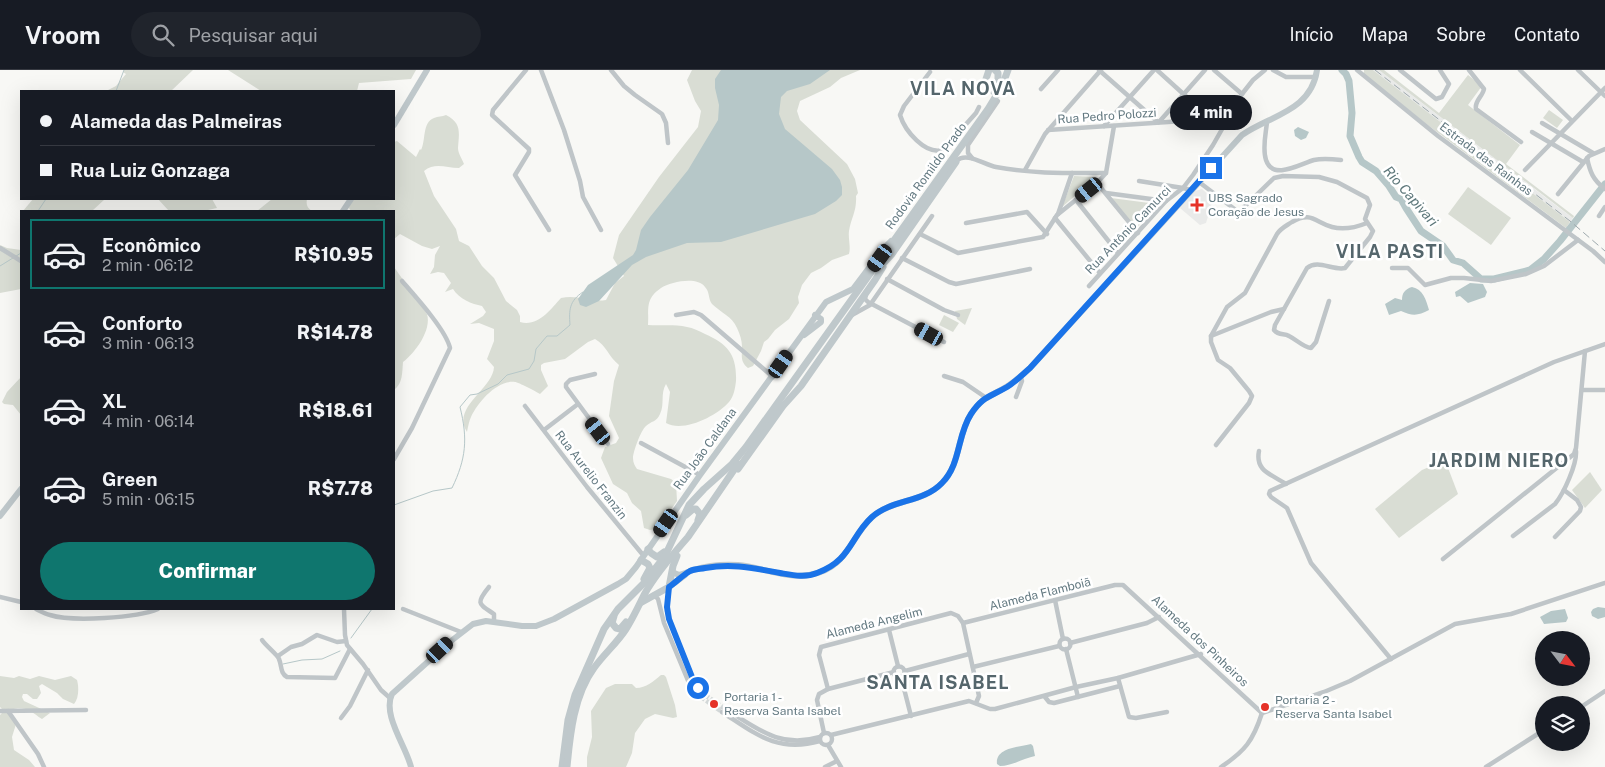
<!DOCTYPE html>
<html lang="pt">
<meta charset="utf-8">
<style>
body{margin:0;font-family:"Public Sans",sans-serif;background:#20242c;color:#f1f3f6;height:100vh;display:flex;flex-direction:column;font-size:19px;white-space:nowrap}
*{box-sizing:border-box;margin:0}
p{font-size:16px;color:#9ea1a6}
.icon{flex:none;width:28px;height:28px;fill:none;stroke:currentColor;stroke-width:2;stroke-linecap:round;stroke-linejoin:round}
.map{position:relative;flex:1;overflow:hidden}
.drawer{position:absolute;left:20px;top:140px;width:375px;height:400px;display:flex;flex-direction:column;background:#171b24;border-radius:0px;box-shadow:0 5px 20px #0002}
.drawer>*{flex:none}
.top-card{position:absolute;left:20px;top:20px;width:375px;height:110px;border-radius:0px;box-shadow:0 5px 20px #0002;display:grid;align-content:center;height:110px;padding:0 20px;background:#171b24}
.needle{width:32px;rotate:122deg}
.controls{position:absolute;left:1535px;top:561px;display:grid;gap:10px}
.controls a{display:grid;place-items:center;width:55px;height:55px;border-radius:50%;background:#171b24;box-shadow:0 5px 20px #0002;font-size:25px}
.end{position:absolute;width:22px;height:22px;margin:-11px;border:6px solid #1a73e8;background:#fff;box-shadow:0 0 0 2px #fff}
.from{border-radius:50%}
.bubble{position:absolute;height:35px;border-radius:18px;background:#171b24;box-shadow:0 5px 20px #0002;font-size:16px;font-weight:800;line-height:35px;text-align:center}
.car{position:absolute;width:15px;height:30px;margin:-15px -8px;border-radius:6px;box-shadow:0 0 4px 1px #0007;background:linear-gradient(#222 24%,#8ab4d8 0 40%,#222 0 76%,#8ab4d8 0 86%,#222 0)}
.top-card b{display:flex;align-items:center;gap:18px;height:48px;font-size:19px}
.top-card b+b{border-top:1px solid #363941}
.top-card i{width:12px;height:12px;background:#f1f3f6}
ul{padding:9px 0 0;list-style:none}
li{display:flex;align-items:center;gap:15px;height:70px;margin:0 10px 8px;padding:0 10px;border:2px solid transparent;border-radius:0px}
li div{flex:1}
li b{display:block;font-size:19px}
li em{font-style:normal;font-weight:800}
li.active{border-color:#0f766e}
li>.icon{width:45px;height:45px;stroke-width:1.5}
.button{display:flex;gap:10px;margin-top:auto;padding:10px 20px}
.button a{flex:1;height:58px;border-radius:30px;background:#0f766e;color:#fff;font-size:20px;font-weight:800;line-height:58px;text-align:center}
header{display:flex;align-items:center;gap:30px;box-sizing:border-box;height:70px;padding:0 25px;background:#171b24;border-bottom:1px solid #363941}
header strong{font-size:24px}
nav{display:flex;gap:28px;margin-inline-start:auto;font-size:18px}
.search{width:350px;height:45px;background:#20242c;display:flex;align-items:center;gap:12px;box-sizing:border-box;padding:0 18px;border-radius:28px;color:#9ea1a6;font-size:19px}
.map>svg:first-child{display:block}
.built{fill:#e9eae9}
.green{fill:#d9ddd4}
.water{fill:#b6c7c8}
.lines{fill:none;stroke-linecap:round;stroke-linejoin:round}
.stream{stroke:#b6c7c8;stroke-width:1}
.river{stroke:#b6c7c8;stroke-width:7}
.street-tunnel{stroke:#d3d8d8;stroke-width:4.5;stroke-dasharray:4.5 2;stroke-linecap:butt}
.street{stroke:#bfc5c8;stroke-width:4.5}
.secondary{stroke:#bfc8cb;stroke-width:6}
.primary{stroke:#bfc8cb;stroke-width:7}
.rail{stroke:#9ea9ad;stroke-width:1;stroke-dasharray:8 4;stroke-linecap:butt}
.route{stroke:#1a73e8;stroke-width:6}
.poi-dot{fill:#e53228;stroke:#fff;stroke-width:2}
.labels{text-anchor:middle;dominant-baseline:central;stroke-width:5;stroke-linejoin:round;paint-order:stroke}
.street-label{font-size:12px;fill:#637981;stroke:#fff}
.poi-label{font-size:12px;fill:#637981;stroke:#fff;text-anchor:start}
.water-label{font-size:14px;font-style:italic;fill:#5e787b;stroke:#fff}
.district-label{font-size:18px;font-weight:bold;letter-spacing:1px;fill:#55666c;stroke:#fff}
</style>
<header>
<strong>Vroom</strong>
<div class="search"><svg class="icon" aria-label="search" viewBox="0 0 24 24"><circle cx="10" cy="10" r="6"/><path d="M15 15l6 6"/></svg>Pesquisar aqui</div>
<nav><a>Início</a><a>Mapa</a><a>Sobre</a><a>Contato</a></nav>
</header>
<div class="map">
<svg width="1605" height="697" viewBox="0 0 1605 697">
<rect width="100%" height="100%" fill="#f8f8f5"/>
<g class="built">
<polygon points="1373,0 1379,0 1558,137 1573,148 1570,152"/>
<polygon points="1202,119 1214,130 1212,133 1206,153 1200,155 1180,138 1195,121"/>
</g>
<g class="green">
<polygon points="124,0 193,0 171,21 106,21 116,16 126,4 123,2"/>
<polygon points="228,0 416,0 411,9 359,13 357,21 261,21"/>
<path d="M692 0H860L841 8 830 17 800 31 797 41 800 50 847 94 855 109 858 123 856 126C857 141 851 148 849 161 848 169 851 177 849 184L832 190 821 198 811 203 802 215 798 227 799 233 789 249 775 260 768 269 764 272 761 281 753 296 748 298C740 292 742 286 742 277 742 271 740 264 737 258 732 246 721 243 712 234 708 229 710 222 705 217 697 206 671 212 661 218 645 229 649 238 648 255 661 256 674 254 687 257 693 258 699 261 705 264 728 274 737 285 736 311 735 319 734 326 729 332 717 346 683 363 666 353L670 322 666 314C660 324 665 334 660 344 657 352 651 351 646 356 641 360 633 382 633 388 633 393 635 396 637 399L671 409 676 413 677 431 663 451 655 459 650 460 644 458 641 441 632 433 627 423 613 414 601 388 605 377 616 373 619 368 609 346 614 311 619 295C608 286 607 276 595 269L588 272 565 289 544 293 541 295V300L548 316 540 324C537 322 518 312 515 312 497 310 478 332 471 347 469 351 468 357 467 362 451 337 493 319 494 297L487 289 494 271V259L479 253 470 254 483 246 486 242 482 236C472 234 459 229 453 219L445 222 451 213 444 203 438 202 430 204 434 197 435 185 440 176 432 179 422 176 400 164 394 169V141H351L349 138 351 129H394V72L397 71 416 87 420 79 421 80C426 71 422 52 434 48 438 46 442 47 446 45 462 53 459 63 458 78 458 83 462 89 464 94L459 98C446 98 435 92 424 101L434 126 456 159 459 171 469 176 482 196 494 208 506 231 517 240 520 246V252C538 257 550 240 561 228 578 224 591 233 606 230L615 213 624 206 613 188 619 165 659 107 698 57 701 41 695 31 687 10Z"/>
<polygon points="1364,0 1373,0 1570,152 1566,158 1425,53 1364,4"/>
<polygon points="1379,0 1384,0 1439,43 1468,5 1482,16 1468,35 1520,75 1506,94 1574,146 1573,148"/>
<polygon points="1549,40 1563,50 1557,58 1543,48"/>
<polygon points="1074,106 1097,107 1062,137"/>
<polygon points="1468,117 1511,148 1491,175 1448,144"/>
<polygon points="1111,128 1157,134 1136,159"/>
<polygon points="33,129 105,129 92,141 23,141"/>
<polygon points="158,129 212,129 217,138 208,140 209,141 169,141"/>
<path d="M272 129H307C306 134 307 138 312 141H257Z"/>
<polygon points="0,175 7,178 21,180 21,219 0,223"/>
<path d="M394 197 427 244C432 260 415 283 403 292 402 303 403 313 394 320Z"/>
<polygon points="972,238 965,255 957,249 955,241"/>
<polygon points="944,245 959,253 953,262 939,255"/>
<polygon points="21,307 21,345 13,335 4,334 2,332 7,322"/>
<polygon points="1445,390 1458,424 1399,468 1375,439 1422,400"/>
<polygon points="1590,402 1602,420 1585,438 1572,420"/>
<path d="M661 605H664L666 607 675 635 677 647 673 648 655 644 645 649 635 663 632 683 626 697H587V687L592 667 591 641 606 618 615 614H632L636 618C646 618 654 611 661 605Z"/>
<path d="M0 606 14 608 19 606 30 609 39 606 55 610 71 606 77 610C79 617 79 628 74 634L63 629 57 623 42 614 39 616 41 623 37 629H33L27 624H23L22 627 24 631 50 643 42 649C30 641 26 635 9 640L16 654 12 667 14 680 29 690 35 697H0V645L4 641 0 637Z"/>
</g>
<g class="water">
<polygon points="721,0 830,0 810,14 787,21 781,27 779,44 785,59 832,99 840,110 842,117 842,125 836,131 815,144 721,172 687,173 646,187 632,195 599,231 586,237 580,235 578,229 588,215 633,185 636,180 641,160 650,147 688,100 718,50 719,35 715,18 715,9"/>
<polygon points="1298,57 1309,62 1306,68 1301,70 1295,66 1294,60"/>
<polygon points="1470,213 1483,214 1487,222 1485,227 1468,233 1460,226 1456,227 1455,222"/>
<path d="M1412 217C1423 219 1426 230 1429 240 1418 246 1412 246 1401 241L1389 245 1385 234 1395 228 1402 230C1402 223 1405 219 1412 217Z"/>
<polygon points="1598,537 1605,538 1605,547 1598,549 1592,546 1591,542 1593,539"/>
<polygon points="1565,539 1568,548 1566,552 1544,554 1540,547 1551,541"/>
<path d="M1031 674 1033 676 1035 686C1024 688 1012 696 1000 696L997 694C995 678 1019 677 1031 674Z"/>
</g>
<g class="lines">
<g class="stream">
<polyline points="116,21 124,0"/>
<polyline points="38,141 46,129"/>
<polyline points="0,196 21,183"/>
<path d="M394 435 433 421 452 418C466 389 468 369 460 337L470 325 477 324 498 314 507 305 529 299 534 291 536 279 547 266H557L570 255C569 240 569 231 583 222"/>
<polyline points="351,568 372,539"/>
<polyline points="283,594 302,590 322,589 340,581"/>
</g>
<polyline class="river" points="1342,0 1346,4 1349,11 1352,43 1350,66 1359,87 1362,92 1376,101 1389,116 1396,127 1401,129 1406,138 1421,161 1443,176 1453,190 1463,193 1481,209 1494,209 1530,200 1544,189 1560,171 1605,114"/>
<g class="street-tunnel">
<polyline points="705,625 724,638"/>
<polyline points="701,627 722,642"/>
</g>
<g class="street">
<polyline points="526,0 493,40 492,45 529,79 529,82 515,105 549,160"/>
<polyline points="541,0 564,60 580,111 583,127 601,160"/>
<polyline points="611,0 624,16 635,25 662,44 666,53 668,73"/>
<polyline points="1099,0 1158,52"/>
<polyline points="1157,0 1211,49"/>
<polyline points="1214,0 1242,24"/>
<polyline points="1273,0 1286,7 1316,7"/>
<polyline points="1357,0 1438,66 1593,181 1605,192"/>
<polyline points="1400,0 1436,29 1442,27 1449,14 1440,0"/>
<path d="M1469 0 1484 19C1483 26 1474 31 1476 39L1521 72"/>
<polyline points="1520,0 1572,51"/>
<polyline points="1578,0 1605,26"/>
<path d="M930 2 904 36 900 45C905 61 925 85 943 80L976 43 979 37"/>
<polyline points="1041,19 1058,0"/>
<polyline points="1159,52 1205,0"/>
<path d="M1267 52C1266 63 1262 78 1266 90 1273 111 1300 94 1314 90 1323 88 1332 89 1341 90"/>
<polyline points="1542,53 1593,83"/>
<polyline points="1104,56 1154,0"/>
<polyline points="1048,60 1228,48"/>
<polyline points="1532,62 1583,92"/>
<polyline points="972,88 968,83 968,75 998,31"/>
<path d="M1587 88C1590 102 1593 110 1605 119"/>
<path d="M956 91C967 81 984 95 996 97 1032 104 1070 103 1106 103"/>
<polyline points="1025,100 1045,64 1101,0"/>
<polyline points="1525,100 1605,18"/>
<polyline points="1139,111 1183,118 1191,120"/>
<path d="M1199 112 1237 141 1241 140 1274 108 1283 106 1319 107 1337 112 1367 128 1370 135 1365 149 1373 161 1370 167 1345 198C1333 201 1318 189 1307 198L1275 255 1274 260C1279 266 1284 263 1289 266 1297 270 1303 277 1311 278L1316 272 1329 231"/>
<polyline points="1097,113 1138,163"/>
<polyline points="1106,123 1166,131"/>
<polyline points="1558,124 1589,86 1605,79"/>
<polyline points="1076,130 1118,183"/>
<polyline points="1058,144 1072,103"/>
<polyline points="1599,146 1605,137"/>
<polyline points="1055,148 1100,203"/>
<polyline points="966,153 1027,142 1047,164"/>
<polyline points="920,164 958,183 1043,167 1057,145 1097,113 1106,103 1114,56"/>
<polyline points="0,178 21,191"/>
<polyline points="902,188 949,212 956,214 1030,199"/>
<polyline points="1392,198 1408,198 1425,215 1451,208 1464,208 1491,211 1526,204 1544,196 1578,170"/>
<polyline points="887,209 944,240 958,245"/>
<polyline points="1089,216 1166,131 1183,118 1193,105 1213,75 1242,24 1253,10 1265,0"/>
<polyline points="866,224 865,229 868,232 944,272"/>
<polyline points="676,245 694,242 701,245 773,307"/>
<polyline points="852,245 870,235 932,146"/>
<polyline points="1211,266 1271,242 1284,239"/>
<polyline points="595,304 570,310 566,314 566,317 608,374"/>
<polyline points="944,306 963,312 985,327"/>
<polyline points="1582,320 1605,320"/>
<polyline points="1016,327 1022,311 1021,307"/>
<polyline points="525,336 587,417 643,485"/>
<polyline points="544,360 578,334"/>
<polyline points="641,373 700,405"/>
<path d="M1216 375 1249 333 1252 326 1249 321 1230 298 1218 290 1211 272V266L1227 237 1245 223 1277 164C1281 158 1286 156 1292 152 1311 141 1315 152 1332 157 1343 160 1357 157 1367 153"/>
<path d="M1259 381C1255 401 1271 404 1286 414"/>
<path d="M394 389 412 358 450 278C446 260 415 226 402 211"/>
<path d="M1513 466 1555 434C1564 423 1577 394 1576 381"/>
<polyline points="1555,467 1580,441 1581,437 1577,430 1564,420"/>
<polyline points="1443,489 1574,384 1576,378 1585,281"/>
<path d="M489 517C475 534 479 534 494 544V551"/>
<polyline points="669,517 667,541 669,549 694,612 705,625"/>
<polyline points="654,525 658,529 664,553 689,613 701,627"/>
<polyline points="0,527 21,532"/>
<polyline points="1055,530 1063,569"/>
<path d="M36 539C40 541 45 544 50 545 72 552 137 548 158 539"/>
<polyline points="344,539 345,565 347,575 363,594 381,620 390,628"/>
<polyline points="403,539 461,562"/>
<polyline points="963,553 1115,515 1123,515 1262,643"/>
<polyline points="889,560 898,596"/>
<circle cx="1065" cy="574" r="5.5"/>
<path d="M262 570C266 576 278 585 279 589 282 596 280 603 287 607L335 608 350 579"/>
<polyline points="1070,573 1147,553 1159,547"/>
<polyline points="1066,579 1078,627"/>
<polyline points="278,586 291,577 302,574 317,565 337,572 346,571"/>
<polyline points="1391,589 1311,493 1287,438 1271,427 1269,424 1270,421 1554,292 1605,274"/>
<circle cx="899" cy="602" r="5.5"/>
<polyline points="973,597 1059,576"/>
<polyline points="905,601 969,584"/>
<polyline points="901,607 911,646"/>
<polyline points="1118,608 1129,647 1136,648 1167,642"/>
<polyline points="828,619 819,585 821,577 951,543 958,546 963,553 979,626 976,633"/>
<polyline points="1045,627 1049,632 1054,633 1120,616"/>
<polyline points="1581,637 1605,621"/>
<path d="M724 638C757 658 779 679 820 667"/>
<polyline points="0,641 86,640"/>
<polyline points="8,641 38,684 44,697"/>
<path d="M722 642C756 664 777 683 820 671"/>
<polyline points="1262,643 1324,622 1350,611 1455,554 1511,544 1605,513"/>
<polyline points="341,648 350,636 368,600"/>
<circle cx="826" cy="669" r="6"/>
<polyline points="824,663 817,630 819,624 828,619 894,602"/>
<polyline points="831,665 969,631 990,639 995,639 1076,617 1118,608 1201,584"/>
<polyline points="828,675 841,697"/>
<polyline points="825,697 837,691"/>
<path d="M1221 697C1245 681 1253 671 1262 643"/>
<polyline points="1486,697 1544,660"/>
</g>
<g class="secondary">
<polyline points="394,55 427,0"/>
<polyline points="343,141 351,129"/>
<polyline points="804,265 821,252 821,249 815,245"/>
<polyline points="0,446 21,419"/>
<path d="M672 502 679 505C684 504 688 502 693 500 706 496 724 494 738 495 761 497 786 509 809 505 846 500 850 468 871 448 891 429 923 433 942 413 961 394 957 365 971 344 983 326 990 327 1006 317 1015 312 1022 305 1030 298L1242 65C1271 45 1311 41 1317 0"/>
<polyline points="669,517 685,505"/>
<path d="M411 697C406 676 382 645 392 624L451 571 473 554 486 551 522 556H536L554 549 618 514 626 509 636 497 700 405 826 232 853 219 884 178 891 171"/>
</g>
<g class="primary">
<polyline points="985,12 989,0"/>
<polyline points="994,22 998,15 998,3 995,0"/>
<polyline points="879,198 892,184 956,92"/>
<polyline points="738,399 783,336 801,316 875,210 883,197"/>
<polyline points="686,445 693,439 696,439 700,444 698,450"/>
<polyline points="648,479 651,483 657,487 664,482"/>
<polyline points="641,490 648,494 650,498 644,509"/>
<polyline points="642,532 669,517 673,496 677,486"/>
<polyline points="614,546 612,553 616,558 620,559 626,552"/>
<polyline points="562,697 568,650 575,625 604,559 618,539 644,513 665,486 689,435 704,419 732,394 746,377 988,39 1002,16 1008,0"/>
<path d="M567 697C570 664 574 625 594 598 604 584 617 573 626 559 633 548 638 537 644 525 655 505 673 484 688 467L738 394"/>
</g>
<polyline class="rail" points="1375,0 1570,151 1605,181"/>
</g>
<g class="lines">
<path class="route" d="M698 618 694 612 669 549 667 537 669 517C676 512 683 505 690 501 694 499 700 499 705 498 732 493 753 498 780 503 792 505 805 508 817 503 851 491 850 467 872 447 892 429 923 433 942 413 961 394 957 365 971 344 983 326 990 327 1007 317 1015 312 1022 305 1030 298L1211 98"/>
</g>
<g class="poi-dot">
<path d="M1194.5 127.5h5v5h5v5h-5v5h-5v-5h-5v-5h5z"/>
<circle cx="714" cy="634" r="5"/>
<circle cx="1265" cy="637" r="5"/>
</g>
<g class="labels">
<g class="street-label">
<text transform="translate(1107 46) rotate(-4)">Rua Pedro Polozzi</text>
<text transform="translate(1486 89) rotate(37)">Estrada das Rainhas</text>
<text transform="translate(926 106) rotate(-54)">Rodovia Romildo Prado</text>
<text transform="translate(1128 160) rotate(-46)">Rua Antônio Camurci</text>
<text transform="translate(705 379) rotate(-54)">Rua João Caldana</text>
<text transform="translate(591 405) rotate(52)">Rua Aurelio Franzin</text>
<text transform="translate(1040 524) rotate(-14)">Alameda Flamboiã</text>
<text transform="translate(874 553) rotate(-14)">Alameda Angelim</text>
<text transform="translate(1200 571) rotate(43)">Alameda dos Pinheiros</text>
</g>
<g class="poi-label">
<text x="1208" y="128">UBS Sagrado<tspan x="1208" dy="14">Coração de Jesus</tspan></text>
<text x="724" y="627">Portaria 1 -<tspan x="724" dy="14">Reserva Santa Isabel</tspan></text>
<text x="1275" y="630">Portaria 2 -<tspan x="1275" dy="14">Reserva Santa Isabel</tspan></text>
</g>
<g class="water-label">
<text transform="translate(1411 126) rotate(49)">Rio Capivari</text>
</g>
<g class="district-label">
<text x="963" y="18">VILA NOVA</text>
<text x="1390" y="181">VILA PASTI</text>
<text x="1499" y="390">JARDIM NIERO</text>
<text x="938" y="612">SANTA ISABEL</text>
</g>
</g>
</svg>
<div class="controls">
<a><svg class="needle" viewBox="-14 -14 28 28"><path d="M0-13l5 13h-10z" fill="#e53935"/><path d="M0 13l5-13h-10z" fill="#9ea1a6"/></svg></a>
<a><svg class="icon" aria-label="layers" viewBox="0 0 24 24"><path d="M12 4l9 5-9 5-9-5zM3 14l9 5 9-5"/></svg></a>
</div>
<i class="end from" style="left:698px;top:618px"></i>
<i class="end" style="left:1211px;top:98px"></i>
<div class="bubble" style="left:1170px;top:25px;width:82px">4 min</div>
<i class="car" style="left:1089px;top:120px;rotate:231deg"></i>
<i class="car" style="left:880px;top:188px;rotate:216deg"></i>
<i class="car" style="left:929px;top:264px;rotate:299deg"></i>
<i class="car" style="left:781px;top:294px;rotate:35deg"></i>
<i class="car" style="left:598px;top:361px;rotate:323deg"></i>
<i class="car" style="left:666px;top:453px;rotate:215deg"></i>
<i class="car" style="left:440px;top:580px;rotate:47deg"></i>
<div class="top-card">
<b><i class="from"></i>Alameda das Palmeiras</b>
<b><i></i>Rua Luiz Gonzaga</b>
</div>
<section class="drawer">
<ul>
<li class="active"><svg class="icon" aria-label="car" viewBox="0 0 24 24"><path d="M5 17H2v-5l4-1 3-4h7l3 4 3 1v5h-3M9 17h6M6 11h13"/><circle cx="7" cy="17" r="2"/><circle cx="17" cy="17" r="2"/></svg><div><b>Econômico</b><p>2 min · 06:12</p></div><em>R$10.95</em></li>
<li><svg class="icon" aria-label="car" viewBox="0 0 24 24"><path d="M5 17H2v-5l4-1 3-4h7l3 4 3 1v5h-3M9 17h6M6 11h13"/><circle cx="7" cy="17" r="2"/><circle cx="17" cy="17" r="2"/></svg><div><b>Conforto</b><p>3 min · 06:13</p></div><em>R$14.78</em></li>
<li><svg class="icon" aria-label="car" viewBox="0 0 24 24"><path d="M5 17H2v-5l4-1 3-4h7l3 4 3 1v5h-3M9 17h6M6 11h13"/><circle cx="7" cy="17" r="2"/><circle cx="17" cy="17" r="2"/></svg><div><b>XL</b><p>4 min · 06:14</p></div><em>R$18.61</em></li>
<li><svg class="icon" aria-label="car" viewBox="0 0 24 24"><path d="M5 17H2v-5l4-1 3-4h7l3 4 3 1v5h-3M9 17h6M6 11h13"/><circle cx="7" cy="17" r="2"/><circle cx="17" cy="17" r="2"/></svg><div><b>Green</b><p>5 min · 06:15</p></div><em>R$7.78</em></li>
</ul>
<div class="button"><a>Confirmar</a></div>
</section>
</div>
